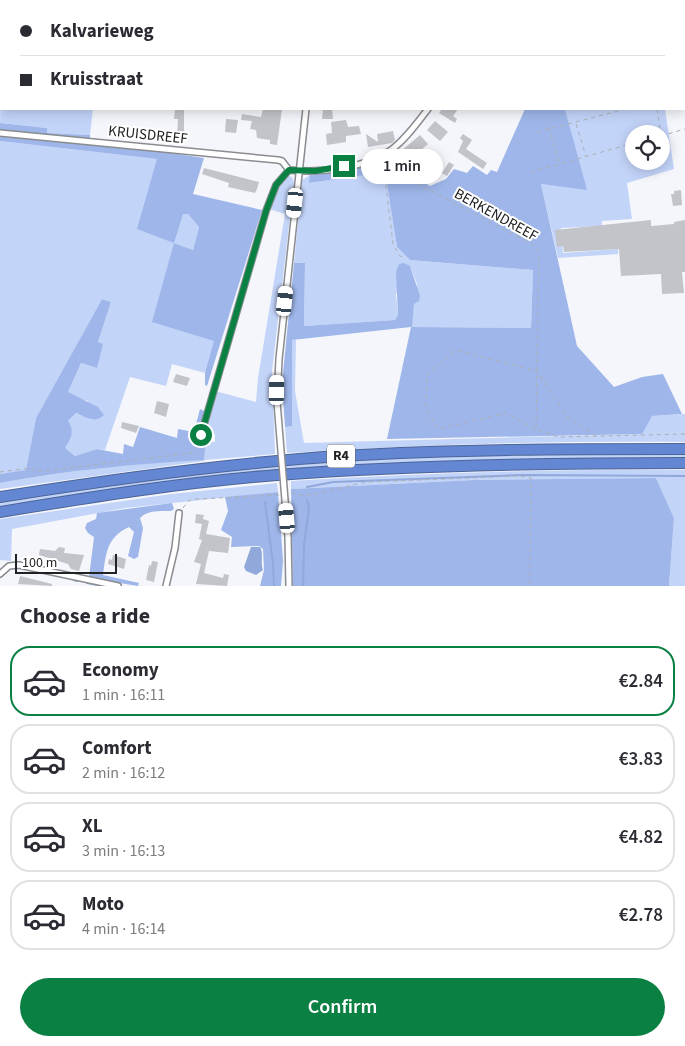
<!DOCTYPE html>
<meta charset="utf-8">
<style>
body{margin:0;font-family:"Source Sans 3",sans-serif;background:#f2f2f3;color:#2b2b33;height:100vh;display:flex;flex-direction:column;font-size:19px;white-space:nowrap}
*{box-sizing:border-box;margin:0}
p{font-size:16px;color:#7c7c81}
.icon{flex:none;width:28px;height:28px;fill:none;stroke:currentColor;stroke-width:2;stroke-linecap:round;stroke-linejoin:round}
.map{position:relative;height:586px;overflow:hidden}
.sheet{display:flex;flex-direction:column;background:#fff;flex:1}
.sheet>*{flex:none}
.hud{position:absolute;left:0px;top:0px;width:685px;height:110px;box-shadow:0 2px 12px #0003;display:grid;align-content:center;height:110px;padding:0 20px;background:#fff}
.tools{position:absolute;left:625px;top:125px;display:grid;gap:10px}
.tools a{display:grid;place-items:center;width:45px;height:45px;border-radius:50%;background:#fff;box-shadow:0 2px 12px #0003;font-size:25px}
.scale{position:absolute;left:15px;bottom:12px;width:102px;box-sizing:border-box;padding-left:5px;border:2px solid #212224;border-top:0;font-size:14px;line-height:18px;white-space:nowrap;color:#212224;-webkit-text-stroke:4px #fff;paint-order:stroke}
.end{position:absolute;width:22px;height:22px;margin:-11px;border:6px solid #0b8043;background:#fff;box-shadow:0 0 0 2px #fff}
.from{border-radius:50%}
.bubble{position:absolute;height:35px;border-radius:18px;background:#fff;box-shadow:0 2px 12px #0003;font-size:16px;font-weight:600;line-height:35px;text-align:center}
.car{position:absolute;width:15px;height:30px;margin:-15px -8px;border-radius:6px;box-shadow:0 0 4px 1px #0007;background:linear-gradient(#fff 24%,#345 0 40%,#fff 0 76%,#345 0 86%,#fff 0)}
.hud b{display:flex;align-items:center;gap:18px;height:48px;font-size:19px}
.hud b+b{border-top:1px solid #e1e1e2}
.hud i{width:12px;height:12px;background:#2b2b33}
ul{padding:0;list-style:none}
li{display:flex;align-items:center;gap:15px;height:70px;margin:0 10px 8px;padding:0 10px;border:2px solid #e1e1e2;border-radius:20px}
li div{flex:1}
li b{display:block;font-size:19px}
li em{font-style:normal;font-weight:600}
li.active{border-color:#0b8043}
li>.icon{width:45px;height:45px;stroke-width:1.5}
h2{padding:0 20px;font-size:22px;line-height:60px}
.cta{display:flex;gap:10px;margin-top:auto;padding:10px 20px}
.cta a{flex:1;height:58px;border-radius:30px;background:#0b8043;color:#fff;font-size:20px;font-weight:600;line-height:58px;text-align:center}
.map>svg:first-child{display:block}
.green{fill:#c3d4f9;fill-rule:evenodd}
.forest{fill:#9eb6e9;fill-rule:evenodd}
.water{fill:#90a8da}
.lines{fill:none;stroke-linecap:round;stroke-linejoin:round}
.stream{stroke:#90a8da;stroke-width:2}
.building{fill:#c2c4c9}
.minor-casing{stroke:#8a8c90;stroke-width:8}
.motorway-casing{stroke:#4d6496;stroke-width:12}
.path{stroke:#adafb3;stroke-width:1;stroke-dasharray:4 4;stroke-linecap:butt}
.minor{stroke:#fff;stroke-width:5}
.motorway{stroke:#6487d4;stroke-width:10}
.minor-bridge-casing{stroke:#8a8c90;stroke-width:8;stroke-linecap:butt}
.minor-bridge{stroke:#fff;stroke-width:5}
.route{stroke:#0b8043;stroke-width:6}
.labels{text-anchor:middle;dominant-baseline:central;stroke-width:4;stroke-linejoin:round;paint-order:stroke}
.shield{fill:#fff;stroke:#646466;stroke-width:1}
.shield-label{font-size:14px;font-weight:bold;fill:#212224}
.street-label{font-size:15px;fill:#212224;stroke:#fff}
</style>
<div class="map">
<svg width="685" height="586" viewBox="0 0 685 586">
<rect width="100%" height="100%" fill="#f4f6fb"/>
<g class="green">
<polygon points="0,0 74,0 78,1 1,1 1,69"/>
<polygon points="1,81 1,109 93,109 90,135 46,133 47,128 0,123"/>
<path d="M565 109H665L674 169 627 183 632 219 602 221V226L561 228 563 253 618 249V254L558 258 541 184 586 189ZM634 134H661V161H634Z"/>
<polygon points="0,141 157,159 183,214 188,214 199,227 193,250 174,243 215,341 205,373 172,364 166,386 130,377 105,450 97,449 75,456 65,448 68,421 76,413 92,420 88,401 74,397 68,392 81,363 97,368 98,342 111,302 102,299 36,418 26,471 0,474"/>
<polygon points="385,171 397,247 410,260 533,270 531,328 411,327 417,284 410,266 396,294 398,315 395,320 304,326 305,263 294,263 302,180 310,175 310,183"/>
<path d="M288 176 292 177 294 183 272 371 275 454 205 460 204 461 0 489V483C68 470 136 464 204 459L206 442H215V435L206 424 215 391 256 402 258 378 285 214 269 209 277 188Z"/>
<path d="M292 340H296L295 391 304 443 641 434 652 416 685 414V442C552 441 420 444 287 453L285 427 292 425Z"/>
<path d="M685 454V458L427 462 142 485 0 507V503C96 487 192 473 288 465 420 454 553 454 685 454Z"/>
<path d="M685 470V586H669L674 518 656 478 473 480 291 489V481C422 473 553 469 685 470Z"/>
<polygon points="277,483 278,492 125,508 12,529 11,561 0,560 0,519 171,494"/>
</g>
<g class="forest">
<polygon points="386,0 487,0 387,1"/>
<polygon points="525,109 565,109 587,190 541,184 577,346 614,387 642,377 663,374 682,414 652,416 642,434 387,439 411,327 292,340 292,426 285,427 282,383 294,263 305,263 304,326 395,320 398,315 396,272 399,264 404,263 410,266 420,296 419,301 414,304 412,327 531,328 533,270 410,260 397,247 385,172 309,183 310,175 388,158 430,186 446,179 454,169 467,173 473,166 487,175 491,170 497,172"/>
<polygon points="0,123 47,128 47,133 90,135 90,140 0,130"/>
<path d="M0 135 151 150 204 158 193 194 262 210 207 386 205 385V373L214 341 152 322 174 243 137 229 157 159 0 141ZM183 214H188L199 227 193 250 174 243Z"/>
<path d="M102 299 111 302 98 342 103 344 97 368 81 363 68 392 98 407 104 415C94 424 86 417 76 413L68 421C75 432 71 438 65 448L75 456 97 449 123 454 124 444 133 447 140 427 177 438 178 429 194 432 200 409 204 411 198 436 202 442H206L204 460C136 464 68 470 0 483V474L26 470 36 418Z"/>
<polygon points="656,478 674,518 669,586 293,586 291,489 473,480"/>
<polygon points="278,492 283,561 281,586 260,586 264,570 263,549 259,546 231,547 232,537 221,530 228,511 225,497"/>
<path d="M172 503 174 509 171 511C161 511 147 510 140 518L143 528 138 557 134 559 128 556 134 532 129 527C107 537 106 553 103 575L139 583 138 586 89 578 94 537 88 533 85 528 87 523 96 519 97 513Z"/>
</g>
<path class="water" d="M251 547H260C264 553 260 562 263 570L256 575 246 571 244 567Z"/>
<g class="lines">
<g class="stream">
<polyline points="307,487 333,482 522,475 685,476"/>
<polyline points="265,502 273,564 274,586"/>
<polyline points="74,580 77,581"/>
<polyline points="87,583 103,586"/>
<polyline points="303,586 304,545 309,508 307,500"/>
</g>
</g>
<g class="building">
<polygon points="175,109 184,109 184,136 177,135 178,119 174,119"/>
<polygon points="263,109 282,109 277,145 270,144 270,140 257,138 256,130 250,129 252,121 241,120 242,114 261,117"/>
<polygon points="323,109 332,109 333,119 322,119"/>
<polygon points="442,109 458,109 453,116 457,119 455,123 439,113"/>
<polygon points="226,119 238,120 236,133 225,132"/>
<polygon points="346,120 348,127 359,126 361,134 346,136 346,142 327,145 326,134 332,133 331,122"/>
<polygon points="435,121 448,132 440,141 427,130"/>
<polygon points="393,131 395,140 392,143 368,147 366,134 378,142 377,134"/>
<polygon points="463,134 472,140 466,149 487,163 483,169 458,152 463,141 460,138"/>
<polygon points="420,135 428,144 421,150 433,164 430,166 421,158 413,164 421,173 403,167 394,157"/>
<polygon points="449,162 454,165 447,176 442,173"/>
<polygon points="204,168 259,182 257,189 255,193 228,187 229,183 202,174"/>
<polygon points="681,190 682,205 673,206 671,194 674,194 674,191"/>
<polygon points="651,220 651,226 674,224 674,222 685,220 685,272 682,272 684,293 662,294 661,274 621,276 619,249 564,252 563,246 557,247 555,230"/>
<polygon points="176,374 190,378 187,386 173,382"/>
<polygon points="157,401 169,404 166,417 154,413"/>
<polygon points="122,422 139,426 136,433 121,428"/>
<polygon points="196,514 204,515 203,519 209,521 206,534 230,538 228,553 209,551 204,573 223,578 224,574 229,575 227,586 196,584 201,564 194,562 202,540 199,539 202,524 195,523"/>
<polygon points="59,547 65,548 64,553 84,555 79,571 71,569 68,564 39,555 40,549 55,551"/>
<polygon points="113,555 126,559 124,569 108,564 109,559 112,560"/>
<polygon points="152,561 158,562 154,582 146,580 149,565 151,566"/>
<polygon points="20,576 52,584 52,586 18,584"/>
</g>
<g class="lines">
<g class="minor-casing">
<g id="minor">
<polyline points="302,0 302,1"/>
<polyline points="491,1 492,0"/>
<polyline points="0,133 278,160 282,161 289,170"/>
<polyline points="277,402 279,359 306,109"/>
<path d="M201 435 266 211 276 185 289 170C320 173 364 169 391 150 406 139 417 123 428 109"/>
<polyline points="288,537 289,586"/>
<polyline points="0,574 9,566 19,565 118,586"/>
<polyline points="166,586 175,548 179,513"/>
</g>
</g>
<g class="motorway-casing">
<g id="motorway">
<path d="M0 497C113 479 227 463 341 456 456 449 570 449 685 449"/>
<path d="M0 512C92 497 184 482 277 475 413 465 549 463 685 463"/>
</g>
</g>
<g class="path">
<polyline points="390,0 391,1"/>
<polyline points="348,1 350,0"/>
<polyline points="457,1 459,0"/>
<polyline points="684,52 685,52"/>
<polyline points="657,109 661,134"/>
<polyline points="576,124 586,156"/>
<polyline points="549,127 559,163"/>
<polyline points="537,132 626,109"/>
<polyline points="661,136 685,129"/>
<polyline points="385,160 422,186 537,247 539,252 536,429 558,437 685,434"/>
<polyline points="383,161 393,244 400,256 406,259"/>
<polyline points="531,172 634,143"/>
<polyline points="535,429 506,413 439,429 426,409 427,375 455,350 537,371 567,417 596,436"/>
<polyline points="0,472 31,468 36,472 192,453 199,442"/>
<polyline points="291,493 306,496 366,482 520,476 531,478 530,586"/>
<polyline points="183,508 188,501 196,499 279,495"/>
</g>
<use href="#minor" class="minor"/>
<use href="#motorway" class="motorway"/>
<g class="minor-bridge-casing">
<polyline id="minor-bridge" points="277,402 288,537"/>
</g>
<use href="#minor-bridge" class="minor-bridge"/>
</g>
<g class="lines">
<polyline class="route" points="201,435 266,211 276,185 289,170 315,171 344,166"/>
</g>
<g class="labels">
<rect class="shield" x="327" y="444.5" width="28" height="23" rx="4"/>
<g class="shield-label">
<text x="341" y="456">R4</text>
</g>
<g class="street-label">
<text transform="translate(148 135) rotate(6)">KRUISDREEF</text>
<text transform="translate(496 215) rotate(29)">BERKENDREEF</text>
</g>
</g>
</svg>
<div class="tools">
<a><svg class="icon" aria-label="locate" viewBox="0 0 24 24"><circle cx="12" cy="12" r="6"/><path d="M12 2v4M12 18v4M2 12h4M18 12h4"/></svg></a>
</div>
<div class="scale">100 m</div>
<i class="end from" style="left:201px;top:435px"></i>
<i class="end" style="left:344px;top:166px"></i>
<div class="bubble" style="left:361px;top:149px;width:82px">1 min</div>
<i class="car" style="left:295px;top:203px;rotate:186deg"></i>
<i class="car" style="left:285px;top:301px;rotate:6deg"></i>
<i class="car" style="left:277px;top:390px;rotate:1deg"></i>
<i class="car" style="left:287px;top:518px;rotate:355deg"></i>
<div class="hud">
<b><i class="from"></i>Kalvarieweg</b>
<b><i></i>Kruisstraat</b>
</div>
</div>
<section class="sheet">
<h2>Choose a ride</h2>
<ul>
<li class="active"><svg class="icon" aria-label="car" viewBox="0 0 24 24"><path d="M5 17H2v-5l4-1 3-4h7l3 4 3 1v5h-3M9 17h6M6 11h13"/><circle cx="7" cy="17" r="2"/><circle cx="17" cy="17" r="2"/></svg><div><b>Economy</b><p>1 min · 16:11</p></div><em>€2.84</em></li>
<li><svg class="icon" aria-label="car" viewBox="0 0 24 24"><path d="M5 17H2v-5l4-1 3-4h7l3 4 3 1v5h-3M9 17h6M6 11h13"/><circle cx="7" cy="17" r="2"/><circle cx="17" cy="17" r="2"/></svg><div><b>Comfort</b><p>2 min · 16:12</p></div><em>€3.83</em></li>
<li><svg class="icon" aria-label="car" viewBox="0 0 24 24"><path d="M5 17H2v-5l4-1 3-4h7l3 4 3 1v5h-3M9 17h6M6 11h13"/><circle cx="7" cy="17" r="2"/><circle cx="17" cy="17" r="2"/></svg><div><b>XL</b><p>3 min · 16:13</p></div><em>€4.82</em></li>
<li><svg class="icon" aria-label="car" viewBox="0 0 24 24"><path d="M5 17H2v-5l4-1 3-4h7l3 4 3 1v5h-3M9 17h6M6 11h13"/><circle cx="7" cy="17" r="2"/><circle cx="17" cy="17" r="2"/></svg><div><b>Moto</b><p>4 min · 16:14</p></div><em>€2.78</em></li>
</ul>
<div class="cta"><a>Confirm</a></div>
</section>
